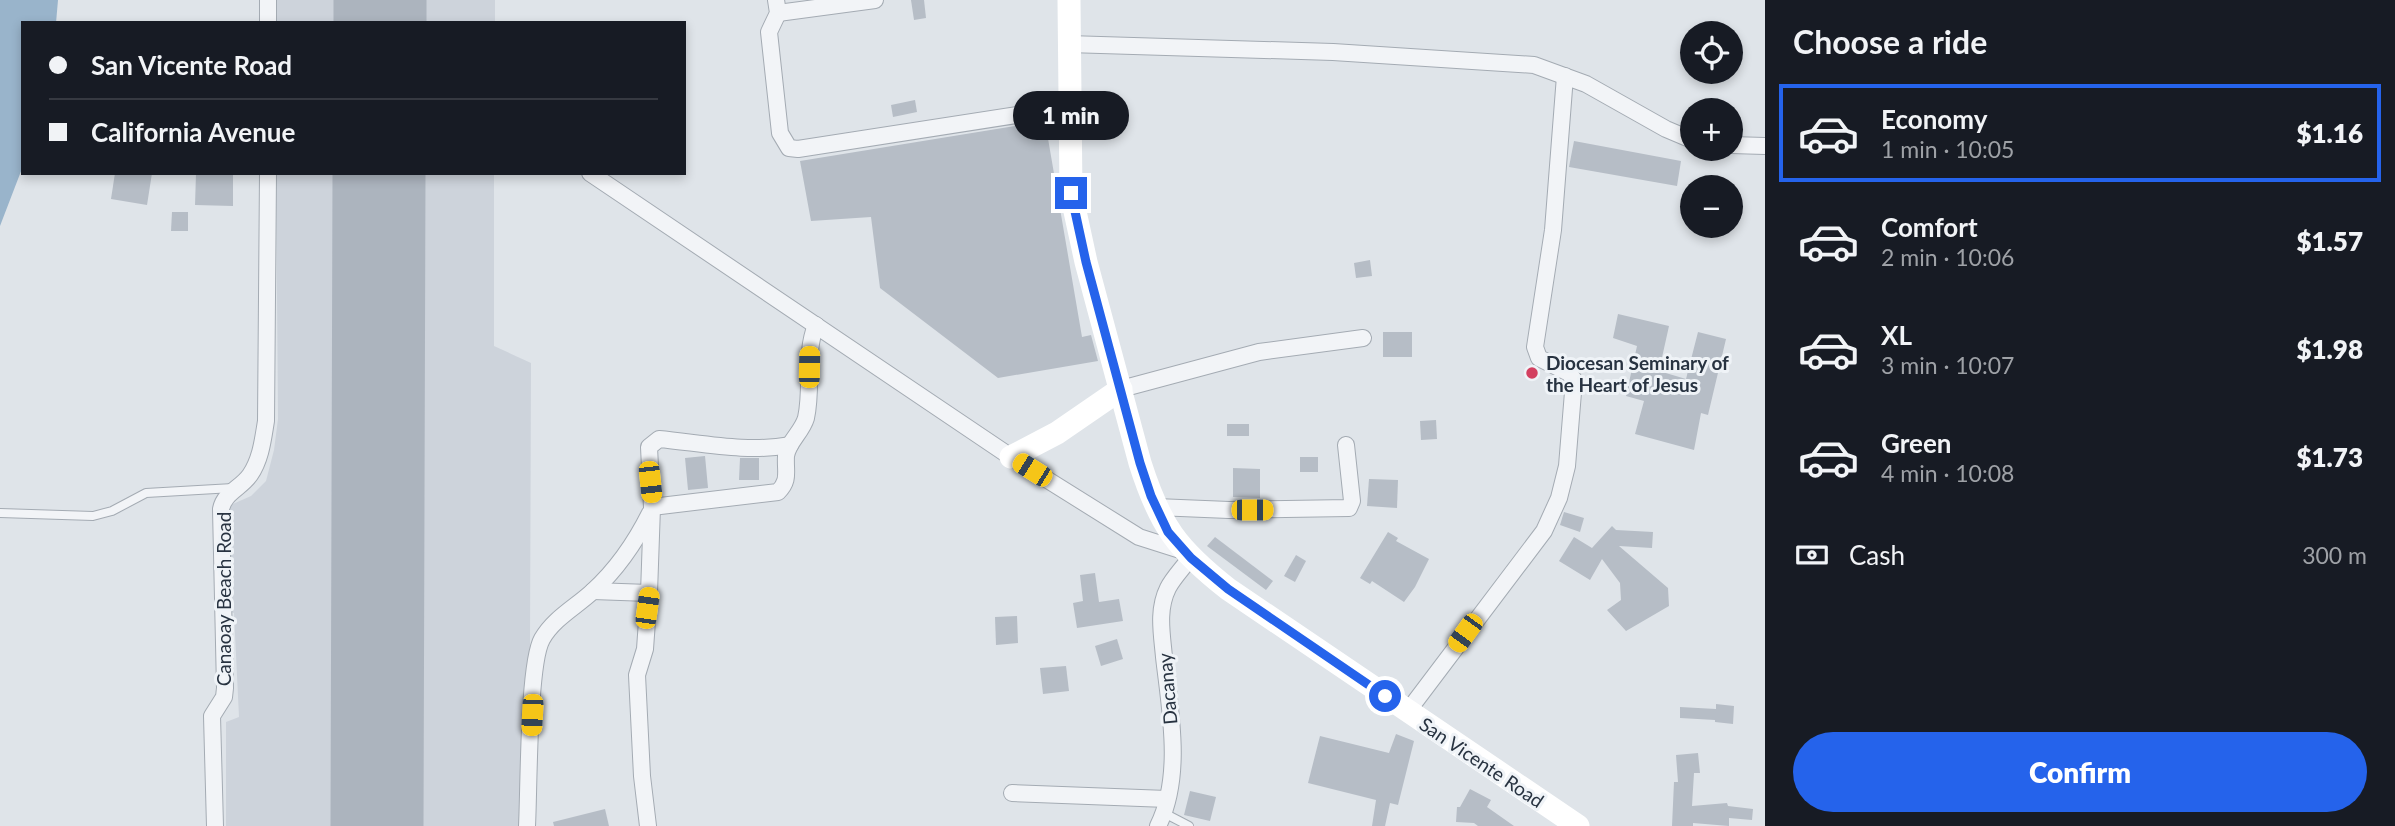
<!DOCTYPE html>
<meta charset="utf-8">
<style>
body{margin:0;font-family:Lato,sans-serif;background:#20242c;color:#f1f3f6;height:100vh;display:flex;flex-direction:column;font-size:26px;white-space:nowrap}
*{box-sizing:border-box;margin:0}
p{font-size:23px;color:#9ea1a6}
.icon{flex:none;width:38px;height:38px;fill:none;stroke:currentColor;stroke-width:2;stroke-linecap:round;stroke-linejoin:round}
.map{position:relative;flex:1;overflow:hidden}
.details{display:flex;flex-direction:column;background:#171b24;width:630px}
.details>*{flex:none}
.guide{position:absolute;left:21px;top:21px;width:665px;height:154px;border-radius:0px;box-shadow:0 4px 10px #0003;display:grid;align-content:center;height:154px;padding:0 28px;background:#171b24}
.tools{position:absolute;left:1680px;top:21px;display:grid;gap:14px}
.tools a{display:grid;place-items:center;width:63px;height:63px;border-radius:50%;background:#171b24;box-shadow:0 4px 10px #0003;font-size:35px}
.end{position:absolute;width:32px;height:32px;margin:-16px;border:9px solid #2563eb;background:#fff;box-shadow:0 0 0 4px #fff}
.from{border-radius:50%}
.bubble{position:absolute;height:49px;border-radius:24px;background:#171b24;box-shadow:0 4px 10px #0003;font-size:23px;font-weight:800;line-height:49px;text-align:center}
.car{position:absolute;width:21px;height:42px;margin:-21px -10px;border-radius:9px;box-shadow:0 0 5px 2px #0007;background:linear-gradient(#f5c518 24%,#345 0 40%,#f5c518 0 76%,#345 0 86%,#f5c518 0)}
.guide b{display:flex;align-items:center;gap:24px;height:66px;font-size:26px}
.guide b+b{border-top:2px solid #363941}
.guide i{width:18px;height:18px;background:#f1f3f6}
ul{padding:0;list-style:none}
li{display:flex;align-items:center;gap:21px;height:98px;margin:0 14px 10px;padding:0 14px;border:4px solid transparent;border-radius:0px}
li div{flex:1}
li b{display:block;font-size:26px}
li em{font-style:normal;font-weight:800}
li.active{border-color:#2563eb}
li>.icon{width:63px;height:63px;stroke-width:1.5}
h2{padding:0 28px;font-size:32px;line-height:84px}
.pay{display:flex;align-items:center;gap:18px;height:77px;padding:0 28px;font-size:26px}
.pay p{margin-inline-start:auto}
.cta{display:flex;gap:14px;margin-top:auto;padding:14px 28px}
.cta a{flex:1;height:80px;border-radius:42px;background:#2563eb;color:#fff;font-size:28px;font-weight:800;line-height:80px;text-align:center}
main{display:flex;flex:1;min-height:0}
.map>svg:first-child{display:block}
.built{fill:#cdd3db}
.water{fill:#99b4cb}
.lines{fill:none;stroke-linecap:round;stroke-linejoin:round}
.runway{stroke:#acb4be;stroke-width:93}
.building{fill:#b6bdc6}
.lane-casing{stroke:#a4abb3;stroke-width:10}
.street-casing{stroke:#a4abb3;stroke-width:18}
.lane{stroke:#f2f4f7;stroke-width:8}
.street{stroke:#f2f4f7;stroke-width:16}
.secondary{stroke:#fff;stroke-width:23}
.route{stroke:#2563eb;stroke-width:9}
.poi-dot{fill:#d34060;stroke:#eff3f7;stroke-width:2.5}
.labels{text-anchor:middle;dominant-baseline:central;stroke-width:6;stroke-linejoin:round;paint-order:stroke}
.poi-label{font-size:19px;font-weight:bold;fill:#283341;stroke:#eff3f7;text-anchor:start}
.street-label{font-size:19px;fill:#283341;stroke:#eff3f7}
</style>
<main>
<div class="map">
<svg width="1765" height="826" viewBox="0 0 1765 826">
<rect width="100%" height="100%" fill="#dfe4e9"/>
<g class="built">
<rect x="275" y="0" width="220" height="23"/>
<polygon points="276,173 494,173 494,346 531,363 530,644 522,826 226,826 226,722 239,717 234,613 228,611 226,507 251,496 266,481 274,450 278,419"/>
</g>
<polygon class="water" points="0,0 58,0 56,23 23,23 23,166 0,226"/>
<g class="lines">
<g class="runway">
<polyline points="380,23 380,0"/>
<polyline points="377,826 379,173"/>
</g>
</g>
<g class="building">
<polygon points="911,0 924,0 926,18 914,20"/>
<polygon points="915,100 917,112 893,117 891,105"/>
<polygon points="1045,121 1082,337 1091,335 1098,361 998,378 880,288 871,217 811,221 800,161"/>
<polygon points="1574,141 1681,161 1677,186 1569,167"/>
<polygon points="115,173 152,173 147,205 111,199"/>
<polygon points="196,173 233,173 233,206 195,205"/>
<polygon points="172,212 188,212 188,231 171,231"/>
<polygon points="1370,260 1372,276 1356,278 1354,263"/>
<polygon points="1618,314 1669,326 1659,371 1686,379 1698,332 1726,339 1708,415 1701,413 1694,450 1635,434 1644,401 1626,396 1637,346 1613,338"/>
<rect x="1383" y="332" width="29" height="25"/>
<polygon points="1436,420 1437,439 1421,440 1420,421"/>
<rect x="1227" y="424" width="22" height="12"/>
<polygon points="705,456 708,488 688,490 685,458"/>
<rect x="1300" y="457" width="18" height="15"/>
<polygon points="740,458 759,458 759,480 739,480"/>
<polygon points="1233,468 1260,469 1260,498 1233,497"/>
<polygon points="1369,479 1398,480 1397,508 1367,506"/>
<polygon points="1564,512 1584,518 1580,532 1560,525"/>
<polygon points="1612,526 1616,530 1653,532 1652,548 1619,546 1668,588 1669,606 1626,631 1607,610 1621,600 1620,583 1602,559 1590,580 1559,561 1574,537 1592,548"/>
<polygon points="1388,532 1398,538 1396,541 1429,559 1415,587 1404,602 1372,581 1370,584 1360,578"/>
<polygon points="1215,537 1273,581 1266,590 1207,546"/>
<polygon points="1296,555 1306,561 1295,582 1284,576"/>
<polygon points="1095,573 1099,602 1119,599 1123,621 1077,628 1073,603 1083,601 1080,575"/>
<polygon points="1017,616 1018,643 996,645 995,617"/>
<polygon points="1117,639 1123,659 1101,666 1095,646"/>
<polygon points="1066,666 1069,691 1043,694 1040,668"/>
<polygon points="1716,704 1734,706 1733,724 1715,722 1715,720 1680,718 1680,707 1716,709"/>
<polygon points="1396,734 1414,741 1398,805 1390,803 1385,826 1372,826 1376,800 1308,783 1320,736 1389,753"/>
<polygon points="1698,753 1700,773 1694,773 1692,806 1727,803 1728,806 1753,809 1752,820 1729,818 1729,826 1693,823 1693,826 1672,826 1674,782 1678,782 1676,755"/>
<polygon points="1470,789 1491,800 1487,807 1514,826 1478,826 1474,823 1456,822 1457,807 1460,807"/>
<polygon points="1190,791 1216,797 1210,821 1184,815"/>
<polygon points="605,809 609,826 554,826 553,822"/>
</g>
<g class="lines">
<g class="lane-casing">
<g id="lane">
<polyline points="0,513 93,516 112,511 146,493 233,488"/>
<polyline points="1164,813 1189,826"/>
</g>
</g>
<g class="street-casing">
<g id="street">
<polyline points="268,0 268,23"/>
<polyline points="776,0 778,13 769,32 780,133 789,148 798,149 1068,107"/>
<polyline points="778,13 875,0"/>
<polyline points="1068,44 1333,52 1534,65 1586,84 1666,129 1692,140"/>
<polyline points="1731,145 1765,146"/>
<polyline points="590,173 1011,457 1139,537 1183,551"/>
<polyline points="1121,389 1259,352 1363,338"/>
<path d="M652 507 778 492C790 480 785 472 786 456 788 442 802 432 806 418 813 387 804 355 816 325"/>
<polyline points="1156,507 1229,510 1349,508 1352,501 1346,445"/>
<polyline points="593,591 649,593"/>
<polyline points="1408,711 1544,531 1559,498 1567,466 1574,380 1569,373 1539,358 1535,347 1553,230 1565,76"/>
<polyline points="1012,793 1167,799"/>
<path d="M215 826 212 716 224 697 225 688 221 509C224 493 241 488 250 475 261 459 263 439 266 421L268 173"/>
<path d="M527 826C529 790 528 664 542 639 554 618 576 607 593 591 616 570 636 541 650 513"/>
<path d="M648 826 642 776 637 675 645 649 649 593 652 507 649 447 659 439C702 443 748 453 790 445"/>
<path d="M1158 826C1183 776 1170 710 1164 657 1162 634 1157 610 1168 588 1173 578 1183 568 1190 558"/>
</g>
</g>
<use href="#lane" class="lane"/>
<use href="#street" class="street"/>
<g class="secondary">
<path d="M1069 0 1071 193 1086 262 1140 463C1160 526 1177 549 1228 589L1578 826"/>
<polyline points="1011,457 1057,433 1121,389"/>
</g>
</g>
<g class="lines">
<polyline class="route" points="1071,193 1086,262 1140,463 1151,496 1168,532 1191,558 1228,589 1385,696"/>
</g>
<circle class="poi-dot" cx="1532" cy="373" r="7"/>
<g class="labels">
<g class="poi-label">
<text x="1546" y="362">Diocesan Seminary of<tspan x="1546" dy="22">the Heart of Jesus</tspan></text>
</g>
<g class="street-label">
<text transform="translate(223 599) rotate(-90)">Canaoay Beach Road</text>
<text transform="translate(1167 689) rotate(-95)">Dacanay</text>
<text transform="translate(1482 762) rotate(34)">San Vicente Road</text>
</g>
</g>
</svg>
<div class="tools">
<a><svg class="icon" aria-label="locate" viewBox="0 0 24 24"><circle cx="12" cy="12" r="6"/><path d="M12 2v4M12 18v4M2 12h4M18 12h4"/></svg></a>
<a>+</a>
<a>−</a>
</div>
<i class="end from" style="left:1385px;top:696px"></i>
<i class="end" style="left:1071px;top:193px"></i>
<div class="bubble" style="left:1013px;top:91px;width:116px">1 min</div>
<i class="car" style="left:809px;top:367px;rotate:1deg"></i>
<i class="car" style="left:1032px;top:470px;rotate:302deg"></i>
<i class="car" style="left:650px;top:482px;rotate:174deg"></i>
<i class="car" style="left:1252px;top:510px;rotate:90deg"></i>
<i class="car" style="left:647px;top:608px;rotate:8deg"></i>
<i class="car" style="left:1465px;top:633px;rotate:216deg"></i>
<i class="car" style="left:532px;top:715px;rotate:183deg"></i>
<div class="guide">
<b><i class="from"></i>San Vicente Road</b>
<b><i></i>California Avenue</b>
</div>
</div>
<section class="details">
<h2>Choose a ride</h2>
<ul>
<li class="active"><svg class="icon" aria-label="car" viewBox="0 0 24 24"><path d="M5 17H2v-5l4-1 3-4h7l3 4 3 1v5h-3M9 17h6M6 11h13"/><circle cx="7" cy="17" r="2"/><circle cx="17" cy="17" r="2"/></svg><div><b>Economy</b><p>1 min · 10:05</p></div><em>$1.16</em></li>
<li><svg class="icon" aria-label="car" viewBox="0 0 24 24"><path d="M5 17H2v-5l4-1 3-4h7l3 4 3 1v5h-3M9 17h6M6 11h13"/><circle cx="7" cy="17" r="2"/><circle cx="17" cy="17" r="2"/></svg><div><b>Comfort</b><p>2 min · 10:06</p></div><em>$1.57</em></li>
<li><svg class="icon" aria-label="car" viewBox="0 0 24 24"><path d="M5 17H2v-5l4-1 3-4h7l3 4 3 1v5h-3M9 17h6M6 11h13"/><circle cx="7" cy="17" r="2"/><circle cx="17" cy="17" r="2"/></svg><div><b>XL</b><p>3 min · 10:07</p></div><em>$1.98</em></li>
<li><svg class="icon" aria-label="car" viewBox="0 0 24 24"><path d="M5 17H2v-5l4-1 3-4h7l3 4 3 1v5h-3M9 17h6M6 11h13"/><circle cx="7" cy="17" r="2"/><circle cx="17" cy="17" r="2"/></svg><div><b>Green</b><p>4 min · 10:08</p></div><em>$1.73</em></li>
</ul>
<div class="pay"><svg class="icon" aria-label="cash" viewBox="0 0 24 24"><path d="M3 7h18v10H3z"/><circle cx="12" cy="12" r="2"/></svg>Cash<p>300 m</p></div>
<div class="cta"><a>Confirm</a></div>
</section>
</main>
